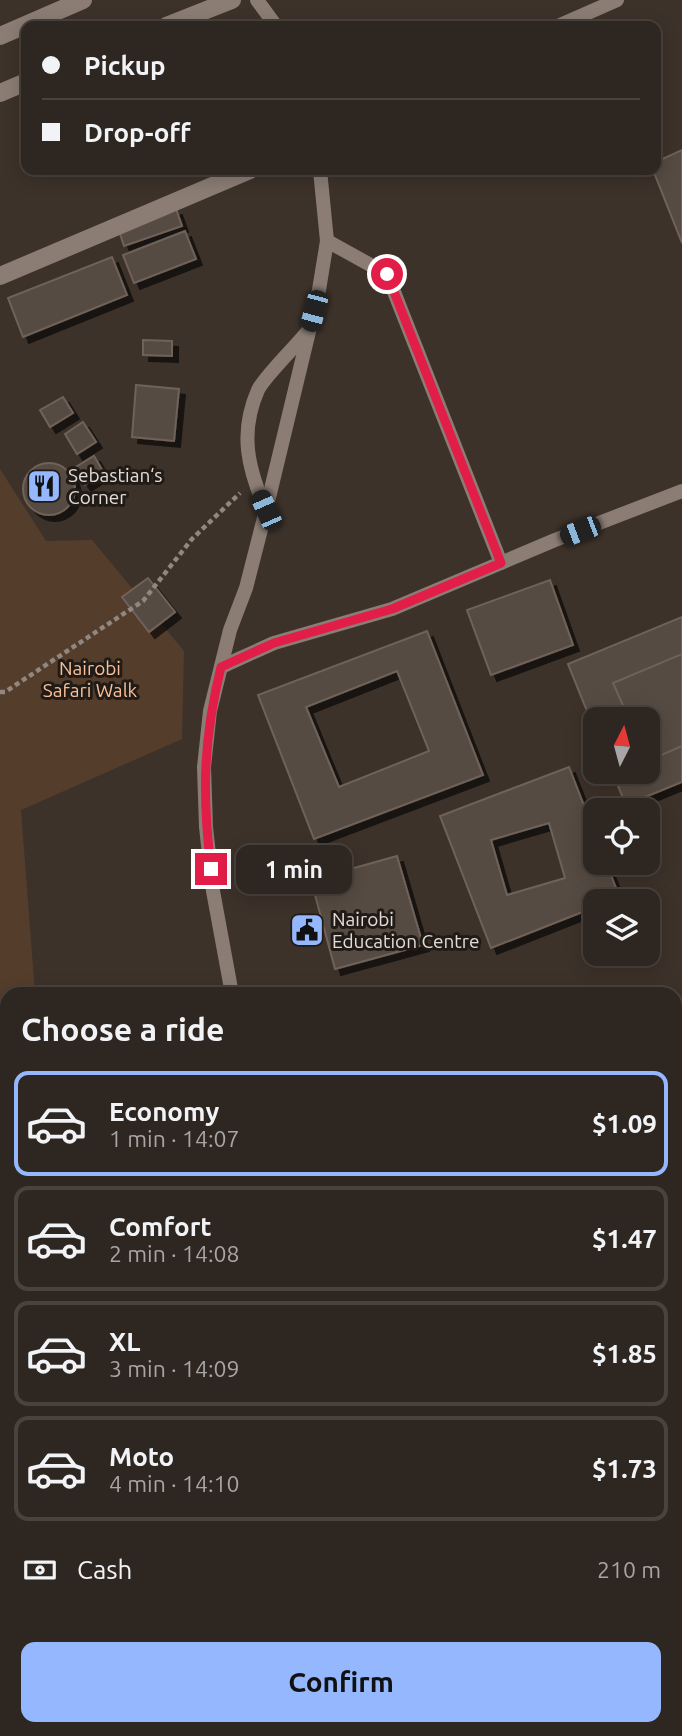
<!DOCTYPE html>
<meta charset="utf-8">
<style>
body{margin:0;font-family:Ubuntu,sans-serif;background:#3a322d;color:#f1f3f6;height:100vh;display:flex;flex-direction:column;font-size:26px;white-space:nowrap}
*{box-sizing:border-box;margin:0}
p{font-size:23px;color:#a7a5a5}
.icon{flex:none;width:38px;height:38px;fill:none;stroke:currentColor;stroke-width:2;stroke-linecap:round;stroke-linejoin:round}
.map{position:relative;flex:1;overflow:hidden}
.sheet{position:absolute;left:0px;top:987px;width:682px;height:749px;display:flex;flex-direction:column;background:#2e2620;border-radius:21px 21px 0 0;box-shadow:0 4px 18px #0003,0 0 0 2px #49433e}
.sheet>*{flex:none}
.top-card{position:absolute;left:21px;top:21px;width:640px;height:154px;border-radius:14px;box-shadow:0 4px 18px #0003,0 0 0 2px #49433e;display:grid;align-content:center;height:154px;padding:0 21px;background:#2e2620}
.needle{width:46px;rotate:6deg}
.buttons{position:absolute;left:583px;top:707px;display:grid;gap:14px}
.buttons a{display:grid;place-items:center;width:77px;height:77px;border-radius:14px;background:#2e2620;box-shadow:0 4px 18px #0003,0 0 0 2px #49433e;font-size:35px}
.end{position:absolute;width:32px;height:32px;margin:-16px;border:9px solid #e11d48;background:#fff;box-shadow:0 0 0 4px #fff}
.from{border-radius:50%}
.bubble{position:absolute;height:49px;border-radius:14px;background:#2e2620;box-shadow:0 4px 18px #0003,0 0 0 2px #49433e;font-size:23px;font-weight:600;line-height:49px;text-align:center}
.car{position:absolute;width:21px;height:42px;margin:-21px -10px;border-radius:9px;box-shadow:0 0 5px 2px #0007;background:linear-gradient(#222 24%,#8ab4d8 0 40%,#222 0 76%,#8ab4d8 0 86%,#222 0)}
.top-card b{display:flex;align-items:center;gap:24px;height:66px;font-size:26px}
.top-card b+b{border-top:2px solid #49433e}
.top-card i{width:18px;height:18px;background:#f1f3f6}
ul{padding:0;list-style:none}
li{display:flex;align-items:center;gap:21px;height:105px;margin:0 14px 10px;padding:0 7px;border:4px solid #49433e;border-radius:14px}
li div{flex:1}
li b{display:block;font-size:26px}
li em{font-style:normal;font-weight:600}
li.selected{border-color:#94b7fd}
li>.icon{width:63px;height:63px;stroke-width:1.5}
h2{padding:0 21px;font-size:32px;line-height:84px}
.pay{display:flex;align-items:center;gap:18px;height:77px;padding:0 21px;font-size:26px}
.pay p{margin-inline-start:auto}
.cta{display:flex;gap:14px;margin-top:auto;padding:14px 21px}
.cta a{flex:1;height:80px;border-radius:14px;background:#94b7fd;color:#111;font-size:28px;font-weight:600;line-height:80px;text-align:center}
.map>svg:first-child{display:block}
.green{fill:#553d2c}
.building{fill:#574b43;stroke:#6f6259;stroke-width:2;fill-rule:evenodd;filter:url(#shadow)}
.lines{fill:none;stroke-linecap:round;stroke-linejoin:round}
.path{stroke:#918781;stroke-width:4.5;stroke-dasharray:5 3.5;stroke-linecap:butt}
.lane{stroke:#8b7d74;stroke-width:14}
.street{stroke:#8b7d74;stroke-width:18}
.secondary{stroke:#8b7d74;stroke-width:18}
.route{stroke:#e11d48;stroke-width:9}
.labels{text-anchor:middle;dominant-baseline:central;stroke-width:6;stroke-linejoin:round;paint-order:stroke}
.poi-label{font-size:19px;fill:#e3dbd6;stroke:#201b17;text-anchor:start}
.park-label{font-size:19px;fill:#f9bf99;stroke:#201b17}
</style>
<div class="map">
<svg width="682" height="1736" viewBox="0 0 682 1736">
<defs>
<filter id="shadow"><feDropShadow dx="6" dy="6" stdDeviation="0" flood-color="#0009"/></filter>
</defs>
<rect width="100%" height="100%" fill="#3d322a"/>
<g class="green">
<polygon points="0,469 46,541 92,540 184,651 182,739 21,810 35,994 7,994 7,1729 676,1729 676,1667 682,1674 682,1736 0,1736"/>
<polygon points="682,1309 682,1644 676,1637 676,1310"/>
</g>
<g class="building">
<polygon points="682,150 682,243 653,170 656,170 656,162"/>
<polygon points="176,209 182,226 124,246 118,228"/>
<polygon points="185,231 196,259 134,283 123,255"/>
<polygon points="112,257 127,295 23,337 8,298"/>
<polygon points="143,340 172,341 172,356 143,355"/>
<polygon points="136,385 179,389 174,441 132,437"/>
<polygon points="63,397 73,413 50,427 40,410"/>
<polygon points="83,422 96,442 77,454 65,434"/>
<polygon points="94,456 104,473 85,485 74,468"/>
<circle cx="49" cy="489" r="26"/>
<polygon points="148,578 175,612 149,632 122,597"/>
<polygon points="550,580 573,645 491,675 467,610"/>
<polygon points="682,617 682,782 626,805 612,772 648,772 648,719 595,719 595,731 568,664"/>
<path d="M427 631 483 775 314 839 258 695ZM397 671 429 751 339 787 306 707Z"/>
<polygon points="682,654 682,746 648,761 648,719 629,719 613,683"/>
<path d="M569 767 595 834V863H606L620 898 611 901H595V907L491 948 440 816ZM549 823 565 878 507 895 491 840Z"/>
<polygon points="397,856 423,945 335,969 311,880"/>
</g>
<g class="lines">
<g class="path">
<polyline points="0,692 5,692 143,601 192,539 240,493"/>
<polyline points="676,1384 682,1383"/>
<polyline points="676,1506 682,1510"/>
</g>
<g class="lane">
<polyline points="257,0 276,26"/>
<polyline points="558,26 617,0"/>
<polyline points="327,241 387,274 501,563"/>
<path d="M266 510C248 469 239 433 258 390 264 377 296 346 307 332"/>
<polyline points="221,667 274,643 392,609 555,540 682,491"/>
<polyline points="232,994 213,891 206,827 204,767 210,711 230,630 246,588 266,510 319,290 327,241 320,170"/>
<polyline points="548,1729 551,1736"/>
</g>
<polyline class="street" points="0,276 250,170"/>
<g class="secondary">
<polyline points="166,26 232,0"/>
<polyline points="0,36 83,0"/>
<polyline points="0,93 26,82"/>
</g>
</g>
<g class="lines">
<path class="route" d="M211 869C202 795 203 740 221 667L274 643 392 609 501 563 387 274"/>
</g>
<defs>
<g id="restaurant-square" transform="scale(1.75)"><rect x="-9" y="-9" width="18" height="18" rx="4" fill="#94b7fd" stroke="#201b17"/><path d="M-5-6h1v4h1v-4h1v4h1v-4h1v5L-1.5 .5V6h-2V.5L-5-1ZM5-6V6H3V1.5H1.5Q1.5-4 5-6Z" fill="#111"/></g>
<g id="civic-square" transform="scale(1.75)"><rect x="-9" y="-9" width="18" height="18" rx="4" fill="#94b7fd" stroke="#201b17"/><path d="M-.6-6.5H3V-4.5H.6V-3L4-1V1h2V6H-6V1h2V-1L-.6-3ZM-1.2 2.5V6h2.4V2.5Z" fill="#111"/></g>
</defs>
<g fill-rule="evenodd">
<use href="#restaurant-square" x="44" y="486"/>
<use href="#civic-square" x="307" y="930"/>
</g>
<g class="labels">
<g class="poi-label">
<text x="68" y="475">Sebastian‘s<tspan x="68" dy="22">Corner</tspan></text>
<text x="332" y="919">Nairobi<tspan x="332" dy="22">Education Centre</tspan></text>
</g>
<g class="park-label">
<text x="90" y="668">Nairobi<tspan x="90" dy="22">Safari Walk</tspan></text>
</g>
</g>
</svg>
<div class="buttons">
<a><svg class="needle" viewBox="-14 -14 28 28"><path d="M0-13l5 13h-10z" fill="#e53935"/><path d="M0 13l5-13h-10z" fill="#a7a5a5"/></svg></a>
<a><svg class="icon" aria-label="locate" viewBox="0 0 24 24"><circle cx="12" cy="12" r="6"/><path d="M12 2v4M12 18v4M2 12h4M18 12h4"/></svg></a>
<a><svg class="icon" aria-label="layers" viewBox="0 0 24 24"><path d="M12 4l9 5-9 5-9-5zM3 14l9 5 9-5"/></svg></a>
</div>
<i class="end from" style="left:387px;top:274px"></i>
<i class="end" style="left:211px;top:869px"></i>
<div class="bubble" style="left:236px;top:845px;width:116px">1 min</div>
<i class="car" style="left:314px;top:311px;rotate:195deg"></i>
<i class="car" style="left:266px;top:510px;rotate:336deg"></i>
<i class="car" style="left:580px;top:531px;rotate:249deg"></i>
<div class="top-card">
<b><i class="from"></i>Pickup</b>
<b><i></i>Drop-off</b>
</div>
<section class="sheet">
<h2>Choose a ride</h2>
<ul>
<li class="selected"><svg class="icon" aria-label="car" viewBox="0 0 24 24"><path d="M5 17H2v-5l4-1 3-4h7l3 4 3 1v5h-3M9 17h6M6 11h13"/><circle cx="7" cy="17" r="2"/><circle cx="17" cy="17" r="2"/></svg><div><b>Economy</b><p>1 min · 14:07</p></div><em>$1.09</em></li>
<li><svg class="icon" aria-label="car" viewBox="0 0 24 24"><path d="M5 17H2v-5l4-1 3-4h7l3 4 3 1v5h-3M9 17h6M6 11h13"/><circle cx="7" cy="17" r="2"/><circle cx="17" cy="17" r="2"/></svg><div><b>Comfort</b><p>2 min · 14:08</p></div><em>$1.47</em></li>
<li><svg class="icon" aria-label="car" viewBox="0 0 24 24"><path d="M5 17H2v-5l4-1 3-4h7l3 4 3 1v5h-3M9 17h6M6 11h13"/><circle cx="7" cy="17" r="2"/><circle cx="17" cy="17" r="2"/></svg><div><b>XL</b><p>3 min · 14:09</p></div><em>$1.85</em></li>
<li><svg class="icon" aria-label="car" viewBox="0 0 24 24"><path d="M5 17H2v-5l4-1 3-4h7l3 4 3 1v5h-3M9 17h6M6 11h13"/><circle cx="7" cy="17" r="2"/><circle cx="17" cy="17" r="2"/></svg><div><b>Moto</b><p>4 min · 14:10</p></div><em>$1.73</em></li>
</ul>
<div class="pay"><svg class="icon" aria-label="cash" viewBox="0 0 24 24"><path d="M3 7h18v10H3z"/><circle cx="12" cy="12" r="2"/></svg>Cash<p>210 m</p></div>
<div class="cta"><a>Confirm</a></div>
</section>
</div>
